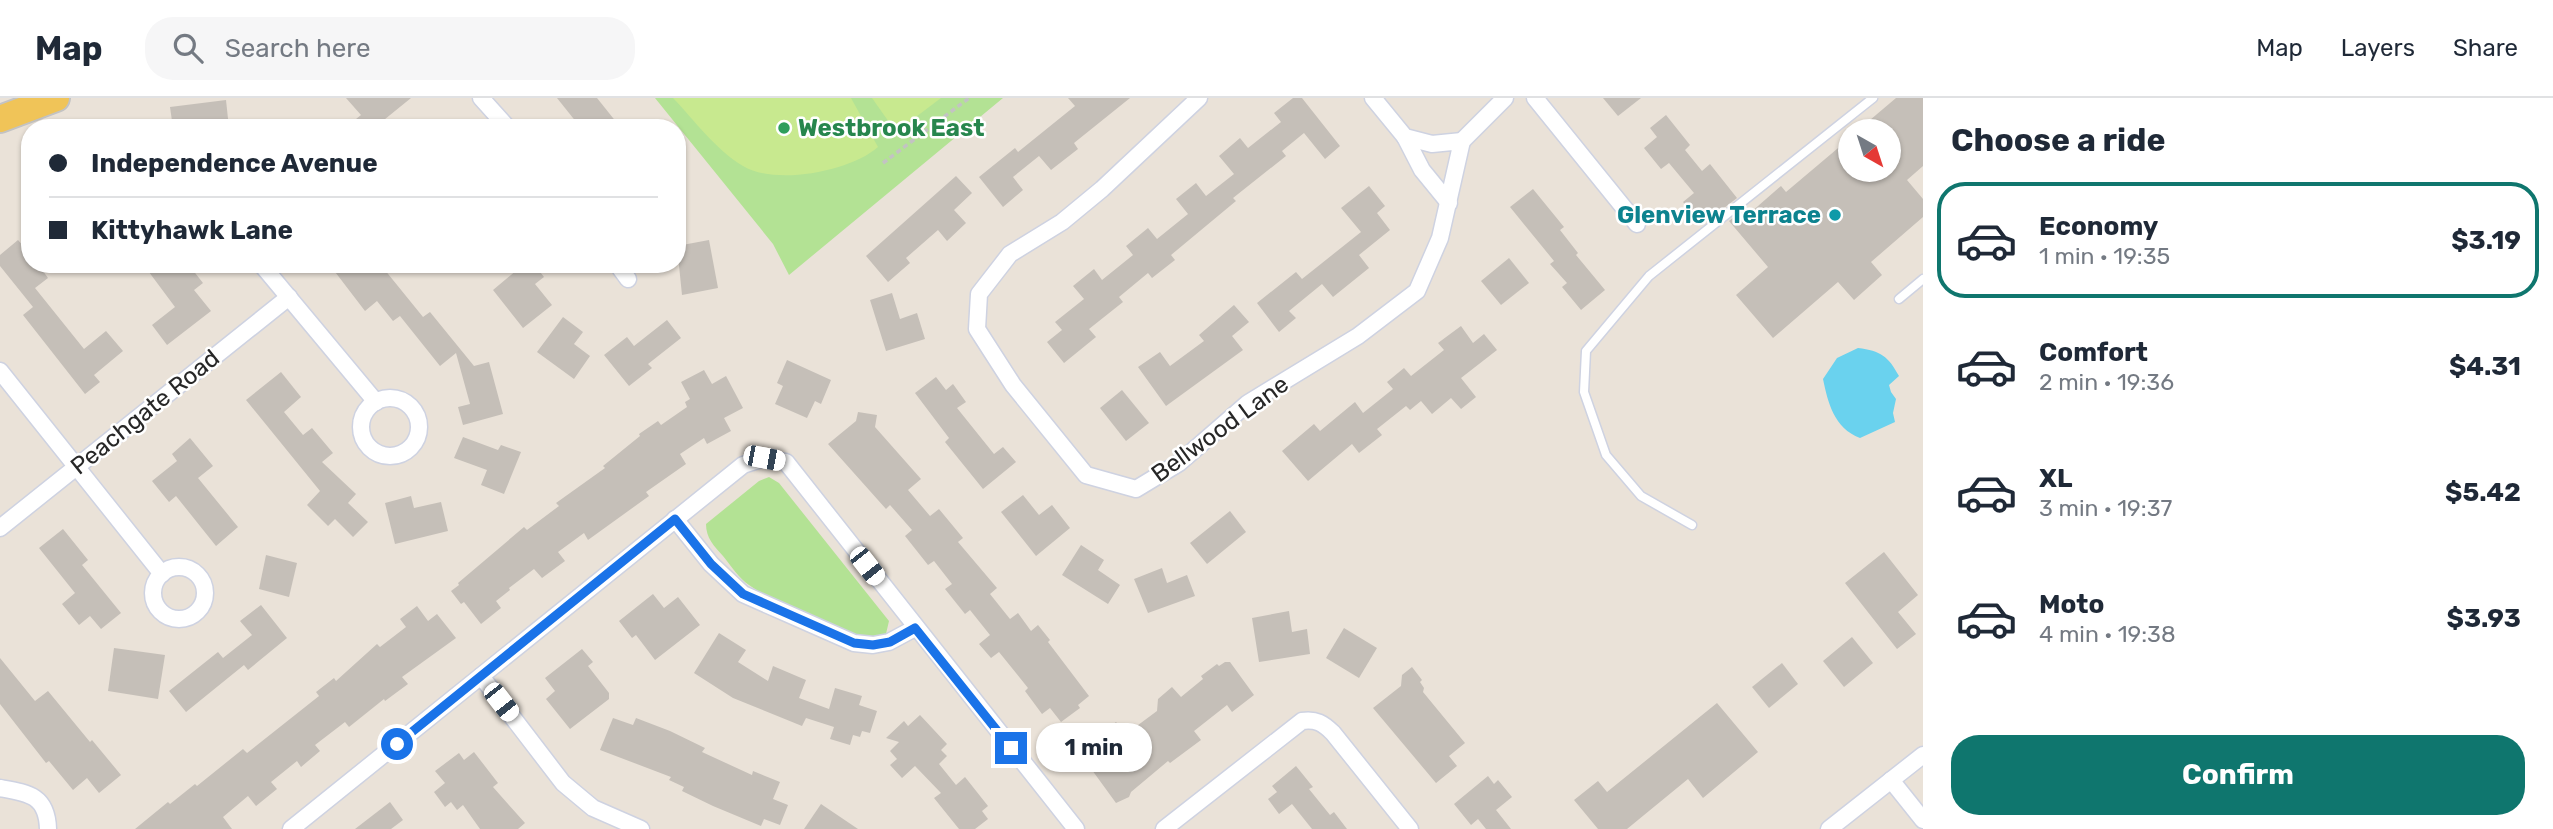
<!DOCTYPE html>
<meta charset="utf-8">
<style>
body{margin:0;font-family:Rubik,sans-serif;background:#f6f6f7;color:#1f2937;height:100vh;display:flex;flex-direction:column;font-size:26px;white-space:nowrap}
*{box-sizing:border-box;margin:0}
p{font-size:23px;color:#747a83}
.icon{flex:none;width:38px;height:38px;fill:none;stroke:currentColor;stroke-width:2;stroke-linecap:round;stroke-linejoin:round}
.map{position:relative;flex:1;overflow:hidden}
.sheet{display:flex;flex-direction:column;background:#fff;width:630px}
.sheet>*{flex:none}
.banner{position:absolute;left:21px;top:21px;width:665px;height:154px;border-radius:28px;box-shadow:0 2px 5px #0004;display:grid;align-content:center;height:154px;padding:0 28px;background:#fff}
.needle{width:46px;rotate:141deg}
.fabs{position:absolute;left:1838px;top:21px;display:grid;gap:14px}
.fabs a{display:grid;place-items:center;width:63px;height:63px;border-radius:50%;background:#fff;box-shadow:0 2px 5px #0004;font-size:35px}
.end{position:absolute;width:32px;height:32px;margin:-16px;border:9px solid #1a73e8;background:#fff;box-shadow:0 0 0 4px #fff}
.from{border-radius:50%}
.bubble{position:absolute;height:49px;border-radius:24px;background:#fff;box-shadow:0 2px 5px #0004;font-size:23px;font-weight:700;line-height:49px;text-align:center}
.car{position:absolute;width:21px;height:42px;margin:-21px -10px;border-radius:9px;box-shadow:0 0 5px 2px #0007;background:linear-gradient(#fff 24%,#345 0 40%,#fff 0 76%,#345 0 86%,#fff 0)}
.banner b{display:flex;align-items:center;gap:24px;height:66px;font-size:26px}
.banner b+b{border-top:2px solid #e0e1e3}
.banner i{width:18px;height:18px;background:#1f2937}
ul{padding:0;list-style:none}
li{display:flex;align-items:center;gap:21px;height:116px;margin:0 14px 10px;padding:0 14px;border:4px solid transparent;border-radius:28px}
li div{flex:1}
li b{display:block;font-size:26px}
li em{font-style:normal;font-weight:700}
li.selected{border-color:#0f766e}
li>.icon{width:63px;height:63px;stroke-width:1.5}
h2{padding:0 28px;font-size:32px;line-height:84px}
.primary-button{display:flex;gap:14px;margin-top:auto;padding:14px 28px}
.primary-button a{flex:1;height:80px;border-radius:28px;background:#0f766e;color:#fff;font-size:28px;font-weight:700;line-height:80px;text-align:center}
header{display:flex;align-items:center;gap:42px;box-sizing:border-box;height:98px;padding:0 35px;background:#fff;border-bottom:2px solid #e0e1e3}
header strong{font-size:33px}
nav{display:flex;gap:38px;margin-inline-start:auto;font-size:24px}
.search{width:490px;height:63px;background:#f6f6f7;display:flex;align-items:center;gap:18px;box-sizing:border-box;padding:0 24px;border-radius:28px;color:#747a83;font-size:26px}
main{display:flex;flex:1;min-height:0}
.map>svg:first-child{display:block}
.green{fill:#b3e294}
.pitch{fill:#c8e98f}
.water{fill:#6ad2ee}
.building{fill:#c5bfb8}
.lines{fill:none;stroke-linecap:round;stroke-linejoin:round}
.lane-casing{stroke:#ced2e1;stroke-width:11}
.street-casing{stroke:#ced2e1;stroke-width:19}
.primary-casing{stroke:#c3c3c3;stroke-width:30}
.path{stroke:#c3c3c3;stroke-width:3.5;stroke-dasharray:5 3.5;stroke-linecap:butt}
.lane{stroke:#fff;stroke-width:8}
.street{stroke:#fff;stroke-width:16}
.primary{stroke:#f0c458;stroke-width:26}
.route{stroke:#1a73e8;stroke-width:9}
.leisure-dot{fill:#2e9e5b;stroke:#fff;stroke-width:2.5}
.culture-dot{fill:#0f9aa8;stroke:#fff;stroke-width:2.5}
.labels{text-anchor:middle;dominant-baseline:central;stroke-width:5;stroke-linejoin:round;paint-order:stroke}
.leisure-label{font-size:24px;font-weight:bold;fill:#27864d;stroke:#fff;text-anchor:start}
.culture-label{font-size:24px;font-weight:bold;fill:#0d838f;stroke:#fff;text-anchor:end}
.street-label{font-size:24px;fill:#272727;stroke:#fff}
</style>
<header>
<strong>Map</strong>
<div class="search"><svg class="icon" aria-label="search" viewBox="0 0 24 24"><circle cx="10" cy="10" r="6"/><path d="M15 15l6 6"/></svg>Search here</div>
<nav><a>Map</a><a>Layers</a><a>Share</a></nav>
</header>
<main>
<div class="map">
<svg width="1923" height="731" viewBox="0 0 1923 731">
<rect width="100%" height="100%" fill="#eae2d8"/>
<g class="green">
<polygon points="655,0 1003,0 789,177 773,146"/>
<path d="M769 379 779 385 889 523 885 540C848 543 779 508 749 487 739 480 731 468 723 458 714 448 706 440 706 426L759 383Z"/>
</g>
<g class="pitch">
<path d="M673 0H851L878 49C851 73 776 88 743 68 715 51 695 23 673 0Z"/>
<polygon points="872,0 941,0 896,34"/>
</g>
<path class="water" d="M1858 250C1881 253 1888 258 1899 278L1889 287 1891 294 1896 301 1893 315 1895 324 1860 340C1834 330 1828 305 1823 281L1837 260Z"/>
<g class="building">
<polygon points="346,0 411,0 374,30 345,30 361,17"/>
<polygon points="557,0 597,0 621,30 581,30"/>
<polygon points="1068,0 1130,0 1074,45 1078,51 1051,72 1039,58 1013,79 1023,92 1003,109 979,79 1015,50 1018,54 1075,8"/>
<polygon points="1293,0 1302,0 1340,48 1325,61 1304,35 1282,53 1286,58 1233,100 1236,103 1171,157 1175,162 1152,180 1148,175 1119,199 1123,204 1089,231 1096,239 1064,265 1047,244 1062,232 1055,224 1084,201 1073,188 1094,171 1102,182 1133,157 1126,148 1148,130 1157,141 1188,116 1176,101 1196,85 1206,98 1234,76 1219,58 1240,40 1248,50 1281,24 1274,15"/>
<polygon points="1603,0 1641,0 1618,18"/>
<polygon points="1896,0 1923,0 1923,68 1907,82 1923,101 1923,119 1871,164 1882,177 1854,202 1838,184 1773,240 1736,197 1768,169 1729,123 1745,110 1750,115 1781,88 1786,94 1850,40 1850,72 1888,72 1888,33 1857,33"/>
<polygon points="226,2 229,30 173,30 170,9"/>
<polygon points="1666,17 1690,47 1685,52 1702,73 1710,66 1737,100 1702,127 1683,104 1694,95 1669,65 1661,71 1644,50 1657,39 1650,30"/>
<polygon points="956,78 972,95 954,112 966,125 947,143 938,132 906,160 910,165 888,184 866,158"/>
<polygon points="1369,88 1385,108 1377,115 1390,132 1359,157 1369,170 1333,199 1322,186 1289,213 1296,220 1279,234 1257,205 1296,174 1302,181 1361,134 1341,110"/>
<polygon points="1533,91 1564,129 1560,132 1578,155 1576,157 1605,192 1581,212 1562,189 1567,185 1550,166 1554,163 1510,109"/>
<polygon points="18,142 30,156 30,166 38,166 48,180 35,190 84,251 106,233 123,253 94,277 100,284 85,296 23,217 33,209 0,168 0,157"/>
<polygon points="709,142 718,190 682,197 677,148"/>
<polygon points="1509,160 1529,185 1501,207 1481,183"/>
<polygon points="143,166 188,166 203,185 194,192 211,213 167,247 152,227 175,209"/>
<polygon points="329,166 380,166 423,219 430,214 474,268 489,264 503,316 463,327 458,309 470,306 456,255 440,268 400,218 393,223 377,203 365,213"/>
<polygon points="524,166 534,166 544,179 535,186 552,207 523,230 493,192"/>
<polygon points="892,195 900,221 917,215 925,241 886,253 870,202"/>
<polygon points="1234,207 1249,224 1232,238 1243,252 1166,308 1138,269 1160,254 1170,268 1204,243 1199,237"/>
<polygon points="563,219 583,234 574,246 590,258 574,281 537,254"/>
<polygon points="667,222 681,240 648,266 652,270 629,288 604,257 627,239 634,248"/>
<polygon points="1461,228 1473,245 1484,236 1497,252 1461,280 1476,299 1461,311 1451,300 1432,316 1421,303 1410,312 1406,308 1377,331 1382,337 1359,355 1352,346 1308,383 1282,353 1314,326 1320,333 1355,304 1363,315 1393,291 1387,284 1404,270 1411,278 1444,252 1438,245"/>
<polygon points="787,262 831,282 821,306 815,303 807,320 775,306 783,288 777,285"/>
<polygon points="704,272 712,286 726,278 743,310 724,320 731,333 707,346 704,340 680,356 686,366 646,394 649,398 588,442 584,435 558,454 565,463 542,480 534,471 509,490 510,492 496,503 501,510 481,526 464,504 461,506 451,493 459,487 458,485 524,429 527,432 559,408 556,405 605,370 603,368 640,338 639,336 658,323 661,327 687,309 685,304 690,301 681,284"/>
<polygon points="281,274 301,299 284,314 303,337 312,330 333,355 322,364 356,396 348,405 368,424 353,439 335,421 328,428 307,407 320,393 246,302"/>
<polygon points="936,279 946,292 953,286 966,304 957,310 994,356 1003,349 1016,364 983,391 945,344 949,340 915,295"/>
<polygon points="1122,292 1149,325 1126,343 1100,310"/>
<polygon points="858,314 877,317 875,329 921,381 908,392 930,418 939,411 963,440 958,444 997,490 990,496 1010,521 1018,515 1031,533 1038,527 1050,542 1048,544 1089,598 1078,607 1080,610 1061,624 1050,610 1042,616 1025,593 1028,590 999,554 991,560 979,546 990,537 970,512 965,516 945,491 952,486 934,463 928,467 905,438 912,432 890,407 886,411 828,346 856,323"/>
<polygon points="463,339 498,352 501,347 521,354 504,396 481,387 487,372 454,360"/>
<polygon points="190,340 213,368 198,380 238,429 216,448 176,398 169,404 152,383 177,363 172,356"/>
<polygon points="1023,397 1039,417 1052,407 1070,430 1036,458 1001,414"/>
<polygon points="411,398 414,410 441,404 448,433 395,446 385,405"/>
<polygon points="1230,413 1246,434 1207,466 1190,445"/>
<polygon points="63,431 88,462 82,467 121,515 101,531 90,518 79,527 62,506 75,495 39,450"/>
<polygon points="1081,447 1104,462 1098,472 1120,487 1108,506 1062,477"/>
<polygon points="1884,454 1918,497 1898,514 1916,536 1897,551 1845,485"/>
<polygon points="266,457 297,465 289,499 259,491"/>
<polygon points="1162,470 1167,485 1187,477 1195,498 1148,515 1134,481"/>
<polygon points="653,496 664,510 678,499 700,527 655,562 636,537 632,540 619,523"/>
<polygon points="261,507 287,540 248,572 244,567 186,614 169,593 218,554 223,560 252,537 240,523"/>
<polygon points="417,508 428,523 437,516 456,540 402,579 408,586 385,603 384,601 349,629 345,624 315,647 320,653 301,669 297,663 271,684 277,691 256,708 248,698 223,719 232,731 135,731 168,704 170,706 195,686 197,688 243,651 247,655 319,598 316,594 334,580 336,583 377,546 380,549 406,529 400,521"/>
<polygon points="1289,513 1292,534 1307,531 1310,556 1259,564 1252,520"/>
<polygon points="1344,530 1377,550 1359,580 1326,560"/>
<polygon points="719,535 746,552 738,564 768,583 773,568 806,582 799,600 829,611 835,590 862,598 859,607 877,613 870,635 862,633 860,639 853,637 850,647 830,641 834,629 806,620 802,628 733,600 694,575"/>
<polygon points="1852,539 1873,565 1844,589 1823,563"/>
<polygon points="114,550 165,557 158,601 108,593"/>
<polygon points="582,551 593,564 588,568 609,595 609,601 570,631 546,601 555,593 545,580"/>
<polygon points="0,560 35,603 48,593 90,644 92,642 121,677 99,695 87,680 73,692 49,663 46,665 0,606"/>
<polygon points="1225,564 1230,564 1254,597 1232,614 1227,607 1194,633 1201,642 1170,665 1168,663 1131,694 1129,699 1116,705 1084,661 1099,649 1100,637 1116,624 1126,636 1157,613 1158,601 1172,589 1181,599 1203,581 1201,578 1217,566 1219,568"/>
<polygon points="1782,565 1798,586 1769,610 1752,589"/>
<polygon points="1412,569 1422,582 1420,584 1424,590 1423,594 1465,645 1449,658 1457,668 1436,685 1373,610 1401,588 1402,577"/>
<polygon points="1717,605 1758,654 1703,700 1688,681 1627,731 1598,731 1574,702 1598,683 1607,694"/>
<polygon points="920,617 947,646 941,652 947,658 939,666 956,687 965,679 988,708 982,713 988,721 975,731 959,731 934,700 941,695 915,668 902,680 890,667 897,661 890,653 899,644 886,640 904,623 908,628"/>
<polygon points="613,620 633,627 636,620 670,633 705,650 702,654 752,677 753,673 780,684 773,701 788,707 780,727 764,721 761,728 713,708 682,693 684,689 669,682 671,679 600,652"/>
<polygon points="474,654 498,685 493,689 525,725 518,731 480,731 463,707 457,712 451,704 445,709 434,694 445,685 435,673 459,655 464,662"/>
<polygon points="1296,668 1313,689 1309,691 1330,717 1334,714 1347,731 1312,731 1292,706 1279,716 1268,701 1277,694 1272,688"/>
<polygon points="1488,678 1494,686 1498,682 1512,699 1496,712 1511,731 1486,731 1478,721 1471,727 1454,706"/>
<polygon points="390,704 403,722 391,731 355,731"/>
<polygon points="821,706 858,731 804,731"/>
</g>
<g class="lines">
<g class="lane-casing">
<g id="lane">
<polyline points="1899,201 1923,181"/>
<polyline points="1692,427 1641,398 1606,357 1584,294 1586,253 1649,178 1873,0"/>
</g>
</g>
<g class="street-casing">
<g id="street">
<polyline points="481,0 508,30"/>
<polyline points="1199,0 1102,91 1062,124 1010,156 979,196 977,231 1013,287 1086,377 1136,391 1179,365 1248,305 1358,238 1417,193 1440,140 1462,43 1432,46 1405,39 1373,0"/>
<polyline points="1535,0 1637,126"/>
<polyline points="1405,39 1422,72 1449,105"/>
<polyline points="1462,43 1505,0"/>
<polyline points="261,166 376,304"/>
<polyline points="617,166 628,181"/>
<polyline points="0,273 162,476"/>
<circle cx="390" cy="329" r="29"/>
<polyline points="675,421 711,466 743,496 786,515 854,545 873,547 889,544 915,530"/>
<polyline points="0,430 289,199"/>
<circle cx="179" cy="495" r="26"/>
<polyline points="481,578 563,685 593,710 641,731"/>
<polyline points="1891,682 1923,722"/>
<path d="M0 690C28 695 47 697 48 731"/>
<polyline points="291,731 743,367 764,360 786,364 1076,731"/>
<path d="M1164 731 1302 623C1316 621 1323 625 1333 635L1410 731"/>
<polyline points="1829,731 1923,657"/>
</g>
</g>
<g class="primary-casing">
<polyline id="primary" points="0,21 56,0"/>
</g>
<polyline class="path" points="883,65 969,0"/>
<use href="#lane" class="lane"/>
<use href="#street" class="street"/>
<use href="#primary" class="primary"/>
</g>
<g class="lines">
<polyline class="route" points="397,646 675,421 711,466 743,496 786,515 854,545 873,547 890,544 915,530 1011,650"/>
</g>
<circle class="leisure-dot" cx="784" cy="30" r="7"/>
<circle class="culture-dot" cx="1835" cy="117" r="7"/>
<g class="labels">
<g class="leisure-label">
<text x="798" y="30">Westbrook East</text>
</g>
<g class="culture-label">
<text x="1821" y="117">Glenview Terrace</text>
</g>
<g class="street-label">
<text transform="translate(145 314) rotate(-39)">Peachgate Road</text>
<text transform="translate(1220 331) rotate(-36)">Bellwood Lane</text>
</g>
</g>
</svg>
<div class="fabs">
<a><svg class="needle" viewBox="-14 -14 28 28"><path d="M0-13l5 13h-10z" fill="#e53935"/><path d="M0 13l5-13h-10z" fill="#747a83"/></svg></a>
</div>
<i class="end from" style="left:397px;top:646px"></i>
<i class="end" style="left:1011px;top:650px"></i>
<div class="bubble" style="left:1036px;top:625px;width:116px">1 min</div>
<i class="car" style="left:764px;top:360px;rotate:101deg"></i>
<i class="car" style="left:867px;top:468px;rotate:142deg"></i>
<i class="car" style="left:501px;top:604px;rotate:142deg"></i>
<div class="banner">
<b><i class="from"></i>Independence Avenue</b>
<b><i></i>Kittyhawk Lane</b>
</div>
</div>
<section class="sheet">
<h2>Choose a ride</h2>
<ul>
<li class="selected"><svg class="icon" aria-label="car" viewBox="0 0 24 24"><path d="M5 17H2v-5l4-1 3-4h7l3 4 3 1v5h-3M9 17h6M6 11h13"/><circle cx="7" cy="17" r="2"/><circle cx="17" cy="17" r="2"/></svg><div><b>Economy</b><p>1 min · 19:35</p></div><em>$3.19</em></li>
<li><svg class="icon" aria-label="car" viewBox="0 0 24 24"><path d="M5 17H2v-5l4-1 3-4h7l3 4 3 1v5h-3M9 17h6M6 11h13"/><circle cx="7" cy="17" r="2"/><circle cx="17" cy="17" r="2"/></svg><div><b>Comfort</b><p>2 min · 19:36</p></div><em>$4.31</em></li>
<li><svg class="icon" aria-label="car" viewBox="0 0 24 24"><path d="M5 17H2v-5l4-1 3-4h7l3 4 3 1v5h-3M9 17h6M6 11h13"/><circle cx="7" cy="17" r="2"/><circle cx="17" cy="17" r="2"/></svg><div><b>XL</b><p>3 min · 19:37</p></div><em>$5.42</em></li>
<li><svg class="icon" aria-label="car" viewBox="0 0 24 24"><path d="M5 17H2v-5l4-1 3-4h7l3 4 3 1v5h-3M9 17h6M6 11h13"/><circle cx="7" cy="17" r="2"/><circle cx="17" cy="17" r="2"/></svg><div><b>Moto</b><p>4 min · 19:38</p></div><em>$3.93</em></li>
</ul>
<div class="primary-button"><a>Confirm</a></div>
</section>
</main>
